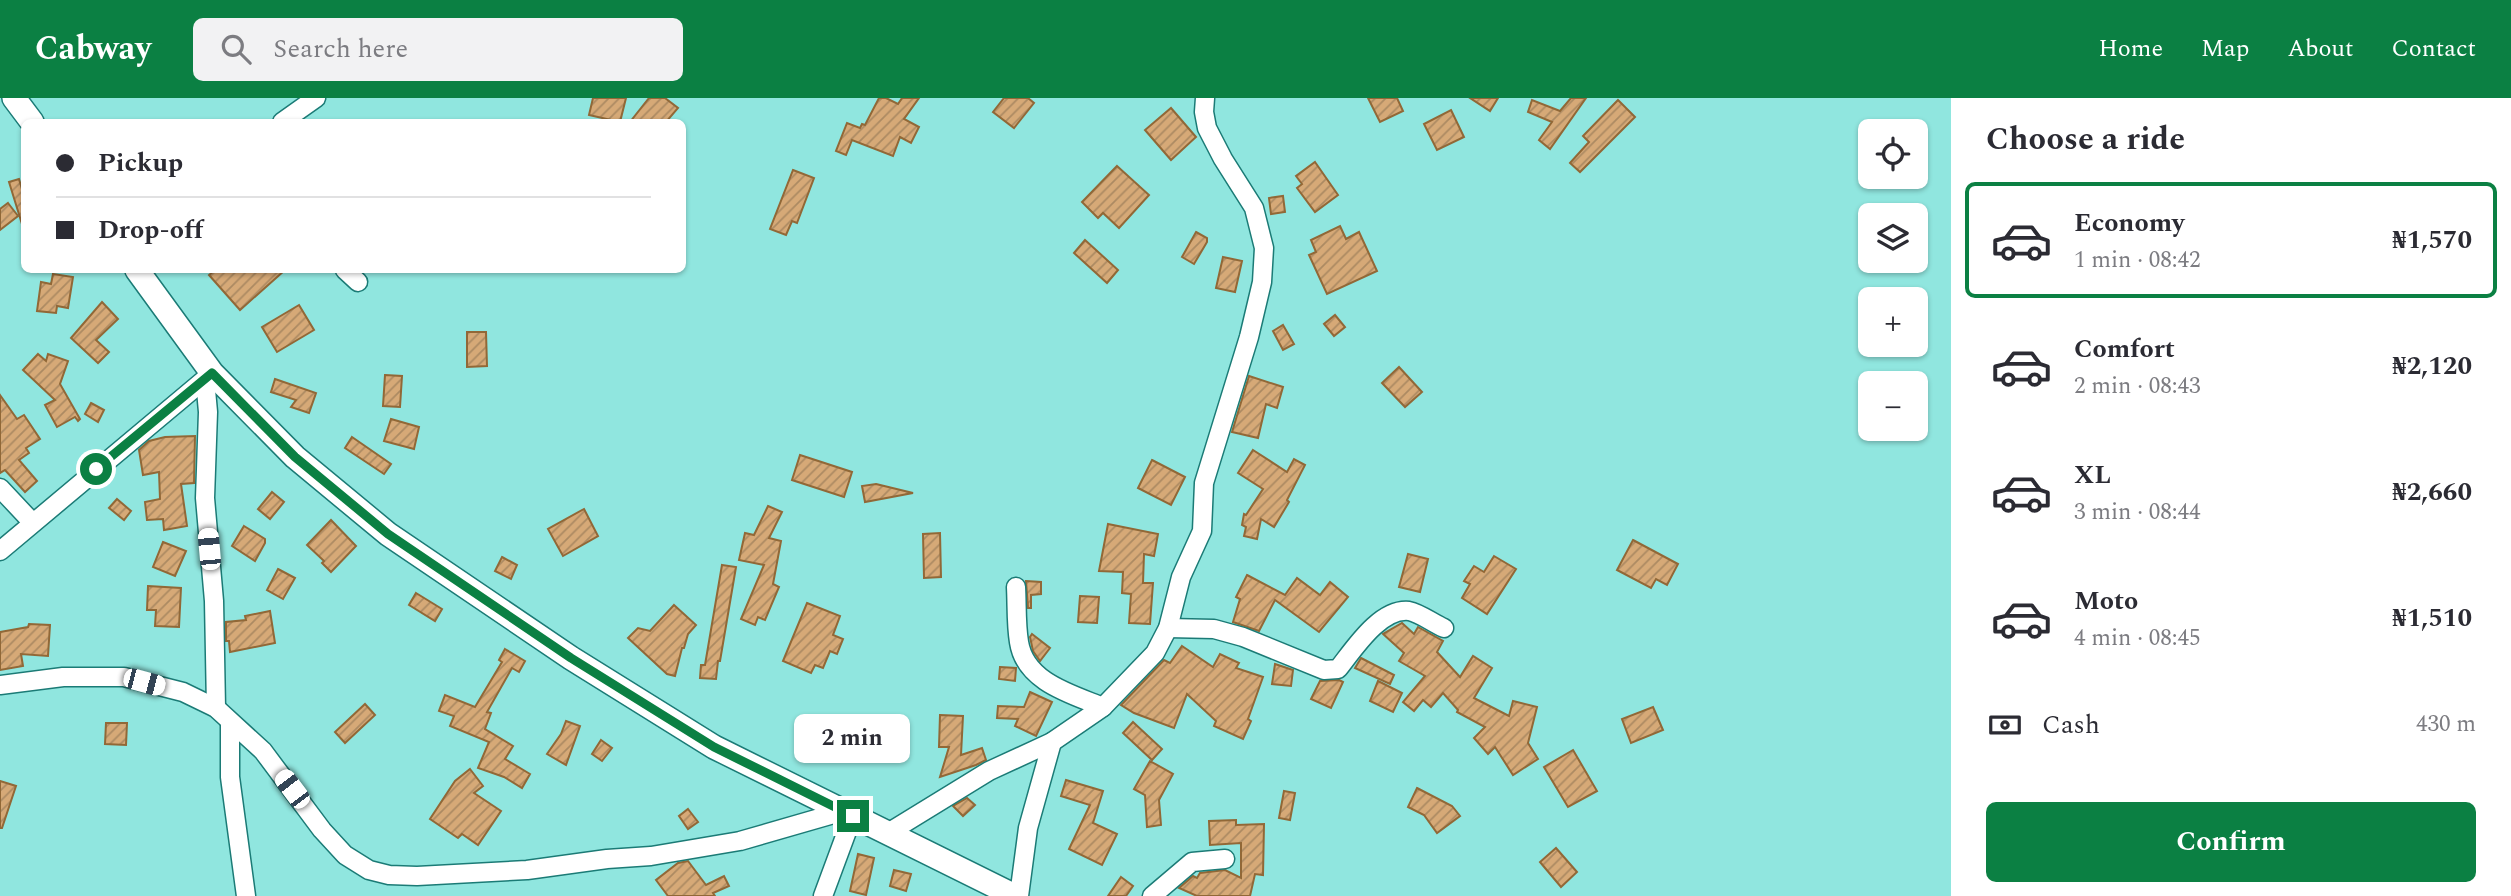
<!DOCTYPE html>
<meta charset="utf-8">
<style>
body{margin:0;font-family:Spectral,serif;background:#f2f2f3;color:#2b2b33;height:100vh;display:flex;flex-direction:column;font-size:26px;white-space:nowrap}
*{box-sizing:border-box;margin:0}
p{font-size:23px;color:#7c7c81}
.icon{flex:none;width:38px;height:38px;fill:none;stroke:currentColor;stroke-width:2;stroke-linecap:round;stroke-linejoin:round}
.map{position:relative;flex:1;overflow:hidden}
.side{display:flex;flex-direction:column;background:#fff;width:560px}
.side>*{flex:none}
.guide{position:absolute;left:21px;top:21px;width:665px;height:154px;border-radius:10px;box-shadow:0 2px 5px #0004;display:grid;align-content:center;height:154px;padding:0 35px;background:#fff}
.tools{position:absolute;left:1858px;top:21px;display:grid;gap:14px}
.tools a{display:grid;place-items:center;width:70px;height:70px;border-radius:10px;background:#fff;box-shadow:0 2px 5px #0004;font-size:35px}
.end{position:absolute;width:32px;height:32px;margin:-16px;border:9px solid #0b8043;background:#fff;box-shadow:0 0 0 4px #fff}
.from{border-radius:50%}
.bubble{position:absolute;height:49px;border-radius:10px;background:#fff;box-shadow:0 2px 5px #0004;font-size:23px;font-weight:700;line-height:49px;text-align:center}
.car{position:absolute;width:21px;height:42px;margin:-21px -10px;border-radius:9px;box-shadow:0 0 5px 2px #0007;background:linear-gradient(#fff 24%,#345 0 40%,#fff 0 76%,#345 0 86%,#fff 0)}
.guide b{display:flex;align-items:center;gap:24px;height:66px;font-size:26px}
.guide b+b{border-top:2px solid #e1e1e2}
.guide i{width:18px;height:18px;background:#2b2b33}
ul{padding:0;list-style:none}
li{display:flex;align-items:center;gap:21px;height:116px;margin:0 14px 10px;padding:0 21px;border:4px solid transparent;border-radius:10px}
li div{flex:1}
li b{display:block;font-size:26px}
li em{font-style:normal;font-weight:700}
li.selected{border-color:#0b8043}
li>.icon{width:63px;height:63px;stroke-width:1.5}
h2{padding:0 35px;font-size:32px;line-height:84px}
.pay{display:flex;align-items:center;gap:18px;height:77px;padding:0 35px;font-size:26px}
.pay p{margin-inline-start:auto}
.button{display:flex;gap:14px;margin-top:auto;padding:14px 35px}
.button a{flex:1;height:80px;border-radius:10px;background:#0b8043;color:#fff;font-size:28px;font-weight:700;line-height:80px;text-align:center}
header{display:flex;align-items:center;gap:42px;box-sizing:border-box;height:98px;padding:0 35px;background:#0b8043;color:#fff}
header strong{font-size:33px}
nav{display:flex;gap:38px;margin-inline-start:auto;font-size:24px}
.search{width:490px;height:63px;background:#f2f2f3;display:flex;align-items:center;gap:18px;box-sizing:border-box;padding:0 24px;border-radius:10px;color:#7c7c81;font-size:26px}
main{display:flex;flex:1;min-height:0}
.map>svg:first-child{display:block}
.building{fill:url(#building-hatch);stroke:#916837;stroke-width:2}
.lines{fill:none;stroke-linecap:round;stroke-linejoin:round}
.minor-casing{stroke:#1b7b76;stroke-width:21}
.major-casing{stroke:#1b7b76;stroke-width:26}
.minor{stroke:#fff;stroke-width:18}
.major{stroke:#fff;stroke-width:23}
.route{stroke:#0b8043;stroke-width:9}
</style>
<header>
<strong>Cabway</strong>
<div class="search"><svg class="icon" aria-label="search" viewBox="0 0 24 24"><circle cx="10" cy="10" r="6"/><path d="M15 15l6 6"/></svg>Search here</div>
<nav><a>Home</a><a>Map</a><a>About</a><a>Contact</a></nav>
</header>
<main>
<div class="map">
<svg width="1951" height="798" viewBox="0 0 1951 798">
<defs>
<pattern id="building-hatch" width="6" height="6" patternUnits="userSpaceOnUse" patternTransform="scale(1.75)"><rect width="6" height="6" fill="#d6a977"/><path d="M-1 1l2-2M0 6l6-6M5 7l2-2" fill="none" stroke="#ac8a62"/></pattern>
</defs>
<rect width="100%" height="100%" fill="#90e6df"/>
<g class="building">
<polygon points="593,0 626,0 620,24 589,17"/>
<polygon points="649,0 665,0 678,10 666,24 630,24"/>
<polygon points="879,0 886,0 898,6 902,0 919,0 904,21 919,29 911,45 900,39 893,58 852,42 846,57 836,53 847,25 860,30 862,26 865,27"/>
<polygon points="1004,0 1028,0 1034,5 1014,30 993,14"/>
<polygon points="1368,0 1397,0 1403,13 1380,24"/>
<polygon points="1470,0 1498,0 1490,13"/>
<polygon points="1571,0 1586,0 1550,51 1539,42 1552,24 1528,14 1532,2 1560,13"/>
<polygon points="1618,2 1635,19 1580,74 1570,65 1589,44 1583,38"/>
<polygon points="1171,10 1196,39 1171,62 1145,32"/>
<polygon points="1451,12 1464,39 1437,52 1424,26"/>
<polygon points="1315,64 1338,97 1315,114 1297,90 1302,86 1296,78"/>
<polygon points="1117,68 1149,97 1119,130 1103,115 1098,120 1082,104"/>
<polygon points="793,72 814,80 797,125 792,123 786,137 770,131"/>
<polygon points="19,81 24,98 24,125 22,126 9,84"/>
<polygon points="1283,98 1285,114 1271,116 1269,100"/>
<polygon points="8,105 18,118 0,132 0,111"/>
<polygon points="1340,128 1346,141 1359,134 1377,173 1327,196 1309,157 1316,154 1311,142"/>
<polygon points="1196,134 1207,140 1207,144 1194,166 1182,159"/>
<polygon points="1085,142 1118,172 1107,185 1074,155"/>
<polygon points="1223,159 1242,163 1235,194 1216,190"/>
<polygon points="215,172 285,172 240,212 209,177"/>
<polygon points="53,176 73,179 68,210 57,208 56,215 37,213 41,184 51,186"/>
<polygon points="102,204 118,221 96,242 109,254 98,265 71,240"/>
<polygon points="299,207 314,232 277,254 262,229"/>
<polygon points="1335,217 1345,229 1334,238 1324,226"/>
<polygon points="1283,227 1294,246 1283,252 1273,233"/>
<polygon points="467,234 486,234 487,268 467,269"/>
<polygon points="38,256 46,263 48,256 68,263 60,286 80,321 78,323 75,319 57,329 45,307 55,302 23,272"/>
<polygon points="1399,269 1422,294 1405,309 1382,285"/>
<polygon points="385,277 402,278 400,309 383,308"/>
<polygon points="1249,278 1283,289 1277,310 1266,306 1258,340 1232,334"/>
<polygon points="275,281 316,295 309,315 291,309 296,302 271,294"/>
<polygon points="0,297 17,321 24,317 40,341 26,350 29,355 19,362 37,383 25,394 5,372 0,375"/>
<polygon points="91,305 104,312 98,324 85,316"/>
<polygon points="391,321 419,329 414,351 384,343"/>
<polygon points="195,338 194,385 181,386 187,428 164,432 163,421 147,422 145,404 160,401 159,374 143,377 139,352 149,343 165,339"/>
<polygon points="352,339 391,366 384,376 345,350"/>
<polygon points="1253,352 1287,374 1294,361 1305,367 1287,402 1289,404 1274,429 1261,421 1257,441 1244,438 1246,429 1242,427 1244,416 1246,417 1263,391 1238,375"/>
<polygon points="800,357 852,374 844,399 792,382"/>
<polygon points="1152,362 1185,379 1171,407 1138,390"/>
<polygon points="876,386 913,395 865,404 862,388"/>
<polygon points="272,394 284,404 270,421 258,411"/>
<polygon points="117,401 131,413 124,422 109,410"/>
<polygon points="768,408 782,414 769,440 781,443 773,486 779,489 765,522 758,519 755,527 741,521 764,467 739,462 745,435 754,437"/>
<polygon points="584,411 598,438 563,458 548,431"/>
<polygon points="331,422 356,448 331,474 322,465 324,463 307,447"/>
<polygon points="1108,426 1158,436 1154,458 1144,456 1143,485 1153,485 1150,526 1129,525 1131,496 1122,495 1123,474 1099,473"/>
<polygon points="244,428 265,441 265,445 255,463 232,448"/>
<polygon points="940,435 941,479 924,480 923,436"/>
<polygon points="1633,442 1678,466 1667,487 1656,481 1651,490 1617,472"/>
<polygon points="163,444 186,453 175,478 153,469"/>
<polygon points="1408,456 1428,461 1420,494 1399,489"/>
<polygon points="1494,458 1516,471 1487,516 1462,500 1470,486 1464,483 1474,468 1484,474"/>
<polygon points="502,459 517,467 511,481 495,473"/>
<polygon points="722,467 736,469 720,563 718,563 716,581 700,580 701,567 705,567"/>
<polygon points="278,471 295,480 283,501 267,492"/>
<polygon points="1247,477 1285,497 1297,480 1320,497 1330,484 1348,499 1319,534 1275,502 1259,533 1233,524 1240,501 1236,499"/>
<polygon points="1026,483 1041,484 1041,496 1031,497 1031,510 1028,510"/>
<polygon points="148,488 181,490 179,529 155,528 156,512 147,512"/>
<polygon points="416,495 442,511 435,523 409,507"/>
<polygon points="1080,498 1099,499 1097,525 1078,524"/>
<polygon points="807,505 840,518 833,537 843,541 837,556 830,553 823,570 815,567 811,575 783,563"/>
<polygon points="674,507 696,527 688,536 684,550 682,550 675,578 667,576 628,540 638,530 650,533"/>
<polygon points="270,513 275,545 230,554 229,543 226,543 226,524 246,522 245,518"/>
<polygon points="1402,525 1414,536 1418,529 1443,543 1437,554 1460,579 1473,558 1492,570 1474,600 1509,618 1513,603 1537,609 1528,645 1538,661 1513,677 1495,649 1488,656 1474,640 1485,629 1457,614 1458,612 1443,595 1431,609 1423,602 1414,613 1403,604 1425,578 1399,563 1404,555 1383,536"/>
<polygon points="29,526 50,527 48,558 21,556 23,568 0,572 0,534 28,529"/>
<polygon points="1032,536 1050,550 1040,563 1033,553 1030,539"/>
<polygon points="1182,548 1213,569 1220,556 1239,565 1236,570 1263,579 1248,621 1251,623 1243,641 1214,628 1216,623 1187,596 1174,630 1134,615 1121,607 1164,562 1170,565"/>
<polygon points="505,551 525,563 519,574 512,570 487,614 491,615 485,631 513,648 505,661 530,676 522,690 504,679 478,670 489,644 450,628 454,618 439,613 445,597 475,609 502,564 499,562"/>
<polygon points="1361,560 1394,577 1390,586 1355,570"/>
<polygon points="1275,566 1293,572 1291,588 1272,586"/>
<polygon points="1000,569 1016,570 1015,583 999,581"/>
<polygon points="1339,582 1343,584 1331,610 1311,601 1320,583"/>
<polygon points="1378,583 1402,595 1393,614 1370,603"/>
<polygon points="1030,594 1052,604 1036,638 1015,628 1018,621 997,620 998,608 1024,609"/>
<polygon points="365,606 375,617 345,645 335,634"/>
<polygon points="1653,609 1663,632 1631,645 1622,621"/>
<polygon points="940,617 963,618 961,657 982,650 986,662 976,667 940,679 949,649 939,649"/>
<polygon points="566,623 580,628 566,667 547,656 561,636"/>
<polygon points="1133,624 1162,651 1152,662 1123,635"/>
<polygon points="106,625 127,625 126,647 105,646"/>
<polygon points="601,642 612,650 602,663 592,656"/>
<polygon points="1573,652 1597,693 1568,709 1544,669"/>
<polygon points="1150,663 1173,676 1159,702 1161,727 1147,729 1145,697 1134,691"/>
<polygon points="470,671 483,688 474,695 501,713 478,747 462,736 458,740 430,721 455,683"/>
<polygon points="1066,682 1103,693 1093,725 1117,736 1102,767 1069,751 1090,707 1061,698"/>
<polygon points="0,683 16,688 2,730 0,730"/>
<polygon points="1417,690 1452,708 1460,718 1437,735 1424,717 1408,709"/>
<polygon points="1284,693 1295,695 1290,722 1279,720"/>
<polygon points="967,700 975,707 963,718 953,708"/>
<polygon points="688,711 698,724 688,731 679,718"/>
<polygon points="1236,722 1236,727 1264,726 1263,777 1255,776 1250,798 1197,798 1179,790 1193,778 1197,780 1200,775 1225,772 1241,780 1241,745 1210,747 1209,723"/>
<polygon points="1556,750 1577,774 1561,789 1540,764"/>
<polygon points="858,756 874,760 866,797 850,793"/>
<polygon points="688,763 706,787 724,778 729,788 713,795 715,798 668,798 656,782 678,765"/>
<polygon points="894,772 911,776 906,793 890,788"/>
<polygon points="1121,779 1133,788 1126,798 1108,798"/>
</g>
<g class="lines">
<g class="minor-casing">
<g id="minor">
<polyline points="282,24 316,0"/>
<polyline points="345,172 358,184"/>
<polyline points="205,281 208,314 205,400 214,503 216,610"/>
<polyline points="0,390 32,424"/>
<polyline points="0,453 210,277"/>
<path d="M1016 489C1017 507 1016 526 1019 544 1025 584 1071 596 1103 609"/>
<path d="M1168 530 1214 531 1243 539 1324 572 1338 571C1354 551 1380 510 1409 513 1420 515 1434 526 1444 530"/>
<polyline points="0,587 63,579 124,579 183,594 216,610 263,653 322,732 345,757 369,772 389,777 417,778 527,772 607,761 651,758 740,743 844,713"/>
<polyline points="230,624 230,679 246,798"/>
<polyline points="888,735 989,673 1052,644 1103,609 1155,555 1168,530 1181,479 1202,433 1204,385 1249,239 1262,184 1264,150 1254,110 1223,61 1207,30 1204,14 1205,0"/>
<polyline points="823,798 853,717"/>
<polyline points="1019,798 1028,730 1052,644"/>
<polyline points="1152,798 1192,764 1225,761"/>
</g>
</g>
<g class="major-casing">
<g id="major">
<polyline points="14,0 32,24"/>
<polyline points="137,172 212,275 295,359 388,436 571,560 714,649 1015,798"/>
</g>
</g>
<use href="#minor" class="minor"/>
<use href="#major" class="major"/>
</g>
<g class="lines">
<polyline class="route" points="96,371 212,275 295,359 388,436 571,560 714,649 853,718"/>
</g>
</svg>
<div class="tools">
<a><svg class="icon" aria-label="locate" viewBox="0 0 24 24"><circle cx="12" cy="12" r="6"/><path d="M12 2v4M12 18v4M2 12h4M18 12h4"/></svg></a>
<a><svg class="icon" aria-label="layers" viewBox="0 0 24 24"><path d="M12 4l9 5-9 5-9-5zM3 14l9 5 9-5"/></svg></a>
<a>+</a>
<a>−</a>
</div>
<i class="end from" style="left:96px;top:371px"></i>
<i class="end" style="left:853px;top:718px"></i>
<div class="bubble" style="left:794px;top:616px;width:116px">2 min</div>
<i class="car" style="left:209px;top:451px;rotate:355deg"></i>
<i class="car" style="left:144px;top:584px;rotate:105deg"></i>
<i class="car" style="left:292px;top:691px;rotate:323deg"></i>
<div class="guide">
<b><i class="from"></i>Pickup</b>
<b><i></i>Drop-off</b>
</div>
</div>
<section class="side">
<h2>Choose a ride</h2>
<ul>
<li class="selected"><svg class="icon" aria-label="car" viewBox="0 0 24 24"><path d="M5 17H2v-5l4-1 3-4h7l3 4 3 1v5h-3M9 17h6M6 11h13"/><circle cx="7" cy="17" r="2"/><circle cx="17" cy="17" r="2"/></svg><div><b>Economy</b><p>1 min · 08:42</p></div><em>₦1,570</em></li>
<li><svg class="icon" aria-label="car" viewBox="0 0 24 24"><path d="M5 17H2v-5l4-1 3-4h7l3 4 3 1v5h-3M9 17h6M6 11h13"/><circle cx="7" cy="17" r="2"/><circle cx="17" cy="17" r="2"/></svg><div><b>Comfort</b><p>2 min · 08:43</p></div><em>₦2,120</em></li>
<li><svg class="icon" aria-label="car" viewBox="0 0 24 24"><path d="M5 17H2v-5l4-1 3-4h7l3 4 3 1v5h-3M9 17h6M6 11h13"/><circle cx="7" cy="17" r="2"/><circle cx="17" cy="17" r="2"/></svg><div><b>XL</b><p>3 min · 08:44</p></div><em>₦2,660</em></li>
<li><svg class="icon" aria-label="car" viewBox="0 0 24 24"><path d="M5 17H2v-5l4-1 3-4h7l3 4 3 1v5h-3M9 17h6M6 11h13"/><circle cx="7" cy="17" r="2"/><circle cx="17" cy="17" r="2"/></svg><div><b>Moto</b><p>4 min · 08:45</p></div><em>₦1,510</em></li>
</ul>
<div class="pay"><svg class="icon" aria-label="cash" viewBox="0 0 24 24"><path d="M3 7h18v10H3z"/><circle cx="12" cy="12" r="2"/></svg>Cash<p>430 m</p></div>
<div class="button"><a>Confirm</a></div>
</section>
</main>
